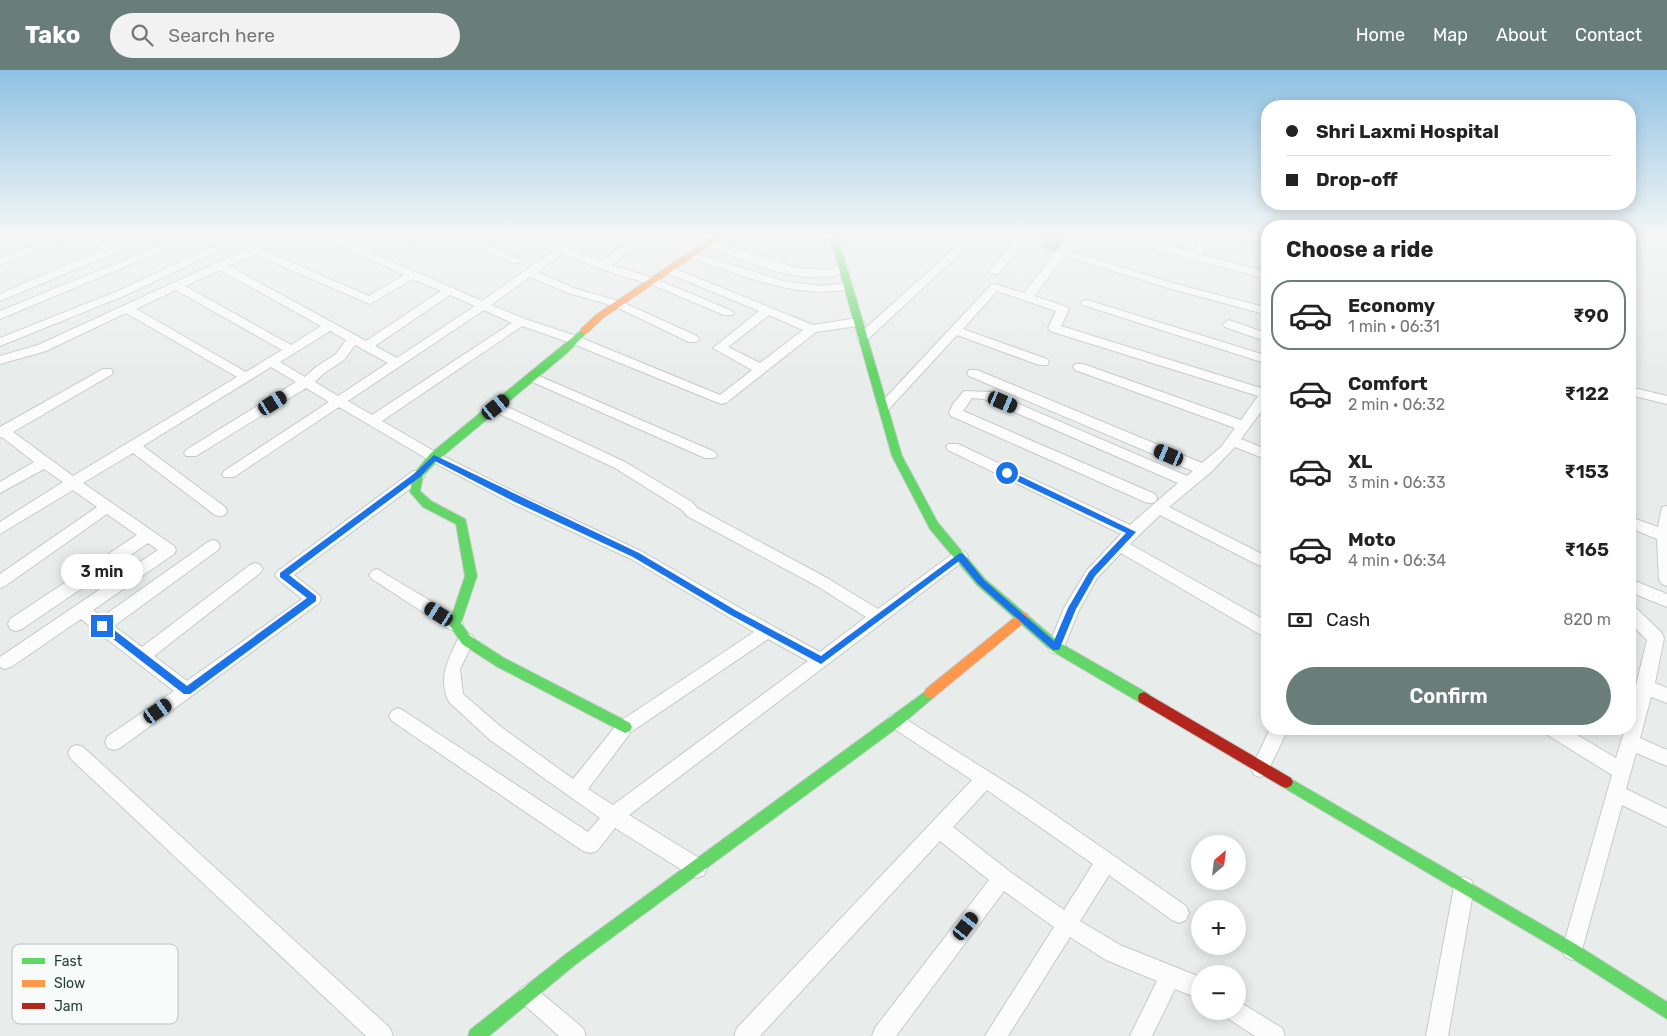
<!DOCTYPE html>
<meta charset="utf-8">
<style>
body{margin:0;font-family:Rubik,sans-serif;background:#f2f2f2;color:#222;height:100vh;display:flex;flex-direction:column;font-size:19px;white-space:nowrap}
*{box-sizing:border-box;margin:0}
p{font-size:16px;color:#767676}
.icon{flex:none;width:28px;height:28px;fill:none;stroke:currentColor;stroke-width:2;stroke-linecap:round;stroke-linejoin:round}
.map{position:relative;flex:1;overflow:hidden}
.details{position:absolute;left:1261px;top:150px;width:375px;height:515px;display:flex;flex-direction:column;background:#fff;border-radius:20px;box-shadow:0 2px 12px #0003}
.details>*{flex:none}
.banner{position:absolute;left:1261px;top:30px;width:375px;height:110px;border-radius:20px;box-shadow:0 2px 12px #0003;display:grid;align-content:center;height:110px;padding:0 25px;background:#fff}
.needle{width:32px;rotate:28deg}
.controls{position:absolute;left:1191px;top:765px;display:grid;gap:10px}
.controls a{display:grid;place-items:center;width:55px;height:55px;border-radius:50%;background:#fff;box-shadow:0 2px 12px #0003;font-size:25px}
.end{position:absolute;width:22px;height:22px;margin:-11px;border:6px solid #1a73e8;background:#fff;box-shadow:0 0 0 2px #fff}
.from{border-radius:50%}
.bubble{position:absolute;height:35px;border-radius:18px;background:#fff;box-shadow:0 2px 12px #0003;font-size:16px;font-weight:600;line-height:35px;text-align:center}
.car{position:absolute;width:15px;height:30px;margin:-15px -8px;border-radius:6px;box-shadow:0 0 4px 1px #0007;background:linear-gradient(#222 24%,#8ab4d8 0 40%,#222 0 76%,#8ab4d8 0 86%,#222 0)}
.banner b{display:flex;align-items:center;gap:18px;height:48px;font-size:19px}
.banner b+b{border-top:1px solid #e0e0e0}
.banner i{width:12px;height:12px;background:#222}
ul{padding:0;list-style:none}
li{display:flex;align-items:center;gap:15px;height:70px;margin:0 10px 8px;padding:0 15px;border:2px solid transparent;border-radius:20px}
li div{flex:1}
li b{display:block;font-size:19px}
li em{font-style:normal;font-weight:600}
li.on{border-color:#697e78}
li>.icon{width:45px;height:45px;stroke-width:1.5}
h2{padding:0 25px;font-size:22px;line-height:60px}
.pay{display:flex;align-items:center;gap:12px;height:55px;padding:0 25px;font-size:19px}
.pay p{margin-inline-start:auto}
.cta{display:flex;gap:10px;margin-top:auto;padding:10px 25px}
.cta a{flex:1;height:58px;border-radius:30px;background:#697e78;color:#fff;font-size:20px;font-weight:600;line-height:58px;text-align:center}
header{display:flex;align-items:center;gap:30px;box-sizing:border-box;height:70px;padding:0 25px;background:#697e78;color:#fff}
header strong{font-size:24px}
nav{display:flex;gap:28px;margin-inline-start:auto;font-size:18px}
.search{width:350px;height:45px;background:#f2f2f2;display:flex;align-items:center;gap:12px;box-sizing:border-box;padding:0 18px;border-radius:28px;color:#767676;font-size:19px}
.map>svg:first-child{display:block}
.lines{fill:none;stroke-linecap:round;stroke-linejoin:round}
.street-casing{stroke:#c5cac8;stroke-width:2}
.fast-casing{stroke:#c3cbc8;stroke-width:2}
.slow-casing{stroke:#c3cbc8;stroke-width:2}
.jam-casing{stroke:#c3cbc8;stroke-width:2}
.street{fill:#fcfcfc;fill-rule:evenodd}
.fast{fill:#63d668;fill-rule:evenodd}
.slow{fill:#ff974d;fill-rule:evenodd}
.jam{fill:#b3261e;fill-rule:evenodd}
.wall{fill:#b2b6b5}
.shaded-wall{fill:#919493}
.building{fill:#cfd4d2;stroke:#919493}
.route{fill:#1a73e8}
.key{fill:#f7fbf9;stroke:#b8c4c0;stroke-width:1}
.key-label{font-size:14px;fill:#24423a}
</style>
<header>
<strong>Tako</strong>
<div class="search"><svg class="icon" aria-label="search" viewBox="0 0 24 24"><circle cx="10" cy="10" r="6"/><path d="M15 15l6 6"/></svg>Search here</div>
<nav><a>Home</a><a>Map</a><a>About</a><a>Contact</a></nav>
</header>
<div class="map">
<svg width="1667" height="966" viewBox="0 0 1667 966">
<rect width="100%" height="100%" fill="#e8edeb"/>
<g class="lines">
<g class="street-casing">
<g id="street">
<polygon points="55,167 70,167 0,195 0,188"/>
<polygon points="78,167 92,167 110,176 132,167 146,167 115,183 0,231 0,224 101,180"/>
<polygon points="181,167 196,167 0,249 0,241"/>
<polygon points="234,167 248,167 126,225 0,276 0,268 118,221"/>
<path d="M273 167H287L263 180 369 226 404 205 321 167H335L482 231 553 181 521 167H536L560 176 571 167H583L569 179 601 191 638 167H650L611 195 656 209 732 241 734 243 732 245H724L648 213 621 206 562 184 537 202 576 219 622 232 697 266 699 269 697 272H689L614 236 568 223 530 207 491 235 525 249 579 267 720 325 752 300 713 278 759 241 665 202 663 200 665 198H673L813 255 858 248 864 252 858 256 816 262 726 333 721 334 571 273 522 256 382 351 439 384 523 426 641 481 738 537 820 582 866 547 817 516 687 446 682 440 615 398 491 340 490 337 491 334H501L625 392 692 432 697 438 827 508 878 539 955 482 960 480 965 482 968 486 965 490 629 745 704 791 707 798 704 805 697 808 690 805 615 758 597 781 590 783 583 781 392 651 389 646 392 641 398 638 404 641 588 762 600 748 489 669 449 632C437 607 449 588 460 565L466 563 472 565 474 570 460 599 463 624 501 657 573 709 619 652 754 562 631 489 513 434 429 390 339 337 234 407H224L222 404 224 401 329 332 306 318 196 386H186L184 383 186 380 296 312 271 297 143 376 225 437 227 441 225 445 220 446 215 445 133 383 83 413 174 476 176 480 174 484 93 540 102 547 208 472 213 470 218 472 220 476 218 480 114 556 142 577 250 495 255 493 260 495 263 499 260 503 154 586 187 611 302 529 278 509 275 505 278 501 413 401H423L425 405 423 409 294 505 319 525 321 529 319 533 120 678 114 680 108 678 105 672 108 666 174 621 81 549 11 597 5 599 0 597V587L158 480 148 473 22 559 16 561 10 559 8 554 10 549 137 465 107 444 5 516 0 518V504L97 437 73 420 0 464V452L63 412 44 399 0 423V412L34 392 2 367 0 368V357L103 299H111L113 302 111 305 13 362 73 406 237 307 126 243 46 281 0 294V286L38 275ZM254 184 370 234 413 209 441 221 366 271 229 196ZM220 200 321 256 291 275 185 216ZM176 220 282 280 246 302 136 239ZM450 225 475 236 397 288 375 276ZM484 240 512 253 372 345 348 331ZM769 245 803 260 760 293 728 277ZM330 261 346 270 336 284 316 297 305 307 280 292ZM355 275 388 293 338 326 315 312 324 303 344 290ZM768 569 808 591 613 735 588 719 631 662Z"/>
<polygon points="388,167 401,167 412,175 411,177 403,177"/>
<polygon points="456,167 470,167 522,191 521,193 513,193"/>
<polygon points="967,167 978,167 867,270 859,270 857,267 859,264"/>
<polygon points="1018,167 1029,167 998,204 990,204 988,202 990,200"/>
<polygon points="1068,167 1079,167 1069,181 1176,214 1268,238 1268,245 1168,218 1065,186 1034,226 1067,237 1069,239 1061,256 1264,319 1268,318 1268,332 1241,369 1268,380 1268,390 1235,377 1210,403 1169,437 1266,486 1266,494 1261,496 1256,494 1160,445 1130,474 1268,552 1268,566 1261,565 1121,483 1097,508 1079,540 1062,582 1056,584 1050,582 1048,577 1064,538 1087,500 1121,464 948,380 946,377 948,374 958,374 1130,455 1178,413 984,329 972,328 963,341 1155,424 1157,428 1155,432 1150,433 1145,432 951,346 949,343 953,334 964,321 991,322 1187,406 1193,401 969,306 967,303 969,300 977,300 1202,393 1221,377 1235,358 1075,300 1073,297 1075,294 1083,294 1241,350 1258,326 1050,261 1048,258 1056,241 997,221 963,259 1047,289 1049,292 1047,295 1039,295 957,265 888,340 883,341 877,337 991,215 995,214 1024,223"/>
<polygon points="1129,167 1144,167 1192,183 1200,167 1210,167 1202,185 1268,202 1268,209 1158,180"/>
<polygon points="1237,167 1256,167 1268,170 1268,176 1238,169"/>
<path d="M709 170 797 198 827 200 843 195 849 198 847 200C840 203 833 207 825 207 785 210 742 189 705 175L704 173Z"/>
<path d="M692 182 783 211 821 216 848 213 854 216C849 221 842 220 836 221 786 226 735 202 688 187L687 185Z"/>
<polygon points="1087,230 1268,286 1268,294 1083,235 1081,233 1083,231"/>
<polygon points="1229,250 1268,264 1268,272 1225,257 1223,254"/>
<polygon points="532,303 715,382 717,385 715,388 705,388 528,310 526,307"/>
<polygon points="1630,317 1667,326 1667,334 1630,325"/>
<polygon points="1667,436 1667,516 1662,514 1659,510 1657,469 1630,458 1630,447 1658,457 1662,437"/>
<polygon points="377,499 461,549 463,554 461,559 455,561 449,559 372,509 369,505 372,501"/>
<polygon points="1630,509 1667,524 1667,537 1630,522"/>
<polygon points="1630,537 1636,538 1662,563 1664,568 1655,613 1667,618 1667,633 1651,627 1640,668 1667,680 1667,696 1636,683 1626,719 1667,739 1667,757 1622,735 1582,880 1579,887 1572,890 1565,887 1562,880 1612,705 1546,664 1543,659 1567,659 1616,688 1625,659 1630,659 1630,640 1647,570 1630,553"/>
<path d="M896 643 1029 727 1186 836 1189 843 1186 850 1179 853 1172 850 1109 805 1080 851 1120 875 1200 907V929L1175 919 1152 966H1130L1157 911 1106 890 1070 867 1008 966H985L1054 857 1004 821 896 966H872L875 958 989 810 940 771 760 966H734L737 958 972 710 890 656 887 651 890 646ZM987 720 1093 794 1064 840 1009 801 953 757Z"/>
<polygon points="1270,659 1288,659 1266,705 1260,707 1254,705 1251,699"/>
<polygon points="77,675 83,677 390,958 393,966 366,966 71,689 68,683 71,677"/>
<polygon points="1464,807 1471,810 1474,817 1448,966 1426,966 1454,817 1457,810"/>
<polygon points="528,914 535,918 583,958 586,966 559,966 521,932 517,925 521,918"/>
<polygon points="1238,931 1282,958 1285,966 1255,966 1229,949 1226,941 1238,941"/>
</g>
</g>
<g class="fast-casing">
<g id="fast">
<polygon points="830,167 838,167 902,386 938,453 985,509 1060,573 1149,624 1150,628 1149,632 1144,634 1139,632 1052,581 977,515 930,459 892,386"/>
<polygon points="584,258 588,261 567,283 438,390 423,406 420,421 431,431 465,449 466,452 477,506 461,553 470,566 504,588 630,653 632,657 630,661 625,663 496,596 462,574 449,554 465,506 456,454 423,437 410,422 413,405 430,384"/>
<polygon points="930,618 934,619 936,623 934,627 901,655 576,894 489,966 468,966 470,960 566,884"/>
<polygon points="1286,706 1577,875 1667,932 1667,949 1567,885 1281,716 1279,712 1281,708"/>
</g>
</g>
<g class="slow-casing">
<g id="slow">
<polygon points="712,167 722,167 603,248 587,263 581,263 581,259 597,244"/>
<polygon points="1023,542 1027,544 1029,547 1027,550 934,627 930,628 926,627 924,623 926,619 1019,544"/>
</g>
</g>
<g class="jam-casing">
<polygon id="jam" points="1144,622 1291,708 1293,712 1291,716 1286,718 1281,716 1139,632 1138,628 1139,624"/>
</g>
<use href="#street" class="street"/>
<use href="#fast" class="fast"/>
<use href="#slow" class="slow"/>
<use href="#jam" class="jam"/>
</g>
<polygon class="wall" points="1043,167 1066,167 1054,182 1041,178"/>
<polygon class="shaded-wall" points="1059,167 1066,167 1054,182 1056,171"/>
<polygon class="building" points="1045,167 1059,167 1056,171"/>
<linearGradient id="sky" x2="0" y2="1"><stop stop-color="#8fc1e3"/><stop offset="0.55" stop-color="#f5f7f6"/><stop offset="1" stop-color="#f5f7f6" stop-opacity="0"/></linearGradient>
<rect width="1667" height="302" fill="url(#sky)"/>
<polygon class="route" points="434,385 639,483 735,540 821,586 960,483 963,484 984,510 1054,571 1068,538 1089,502 1126,463 1004,405 1004,401 1010,401 1136,462 1095,506 1076,539 1059,580 1053,580 978,514 959,491 821,594 729,544 633,487 515,432 435,391 420,407 289,505 316,526 316,531 190,624 184,624 99,558 99,553 105,553 187,616 307,528 280,507 280,503 415,403"/>
<rect x="12" y="874" width="166" height="80" rx="8" class="key"/>
<rect x="22" y="888" width="23" height="6" fill="#63d668"/>
<rect x="22" y="910" width="23" height="7" fill="#ff974d"/>
<rect x="22" y="933" width="23" height="6" fill="#b3261e"/>
<g class="key-label">
<text x="54" y="896">Fast</text>
<text x="54" y="918">Slow</text>
<text x="54" y="941">Jam</text>
</g>
</svg>
<div class="controls">
<a><svg class="needle" viewBox="-14 -14 28 28"><path d="M0-13l5 13h-10z" fill="#e53935"/><path d="M0 13l5-13h-10z" fill="#767676"/></svg></a>
<a>+</a>
<a>−</a>
</div>
<i class="end from" style="left:1007px;top:403px"></i>
<i class="end" style="left:102px;top:556px"></i>
<div class="bubble" style="left:61px;top:484px;width:82px">3 min</div>
<i class="car" style="left:1003px;top:332px;rotate:113deg"></i>
<i class="car" style="left:273px;top:333px;rotate:58deg"></i>
<i class="car" style="left:496px;top:337px;rotate:51deg"></i>
<i class="car" style="left:1169px;top:385px;rotate:293deg"></i>
<i class="car" style="left:439px;top:544px;rotate:302deg"></i>
<i class="car" style="left:158px;top:641px;rotate:55deg"></i>
<i class="car" style="left:966px;top:856px;rotate:37deg"></i>
<div class="banner">
<b><i class="from"></i>Shri Laxmi Hospital</b>
<b><i></i>Drop-off</b>
</div>
<section class="details">
<h2>Choose a ride</h2>
<ul>
<li class="on"><svg class="icon" aria-label="car" viewBox="0 0 24 24"><path d="M5 17H2v-5l4-1 3-4h7l3 4 3 1v5h-3M9 17h6M6 11h13"/><circle cx="7" cy="17" r="2"/><circle cx="17" cy="17" r="2"/></svg><div><b>Economy</b><p>1 min · 06:31</p></div><em>₹90</em></li>
<li><svg class="icon" aria-label="car" viewBox="0 0 24 24"><path d="M5 17H2v-5l4-1 3-4h7l3 4 3 1v5h-3M9 17h6M6 11h13"/><circle cx="7" cy="17" r="2"/><circle cx="17" cy="17" r="2"/></svg><div><b>Comfort</b><p>2 min · 06:32</p></div><em>₹122</em></li>
<li><svg class="icon" aria-label="car" viewBox="0 0 24 24"><path d="M5 17H2v-5l4-1 3-4h7l3 4 3 1v5h-3M9 17h6M6 11h13"/><circle cx="7" cy="17" r="2"/><circle cx="17" cy="17" r="2"/></svg><div><b>XL</b><p>3 min · 06:33</p></div><em>₹153</em></li>
<li><svg class="icon" aria-label="car" viewBox="0 0 24 24"><path d="M5 17H2v-5l4-1 3-4h7l3 4 3 1v5h-3M9 17h6M6 11h13"/><circle cx="7" cy="17" r="2"/><circle cx="17" cy="17" r="2"/></svg><div><b>Moto</b><p>4 min · 06:34</p></div><em>₹165</em></li>
</ul>
<div class="pay"><svg class="icon" aria-label="cash" viewBox="0 0 24 24"><path d="M3 7h18v10H3z"/><circle cx="12" cy="12" r="2"/></svg>Cash<p>820 m</p></div>
<div class="cta"><a>Confirm</a></div>
</section>
</div>
